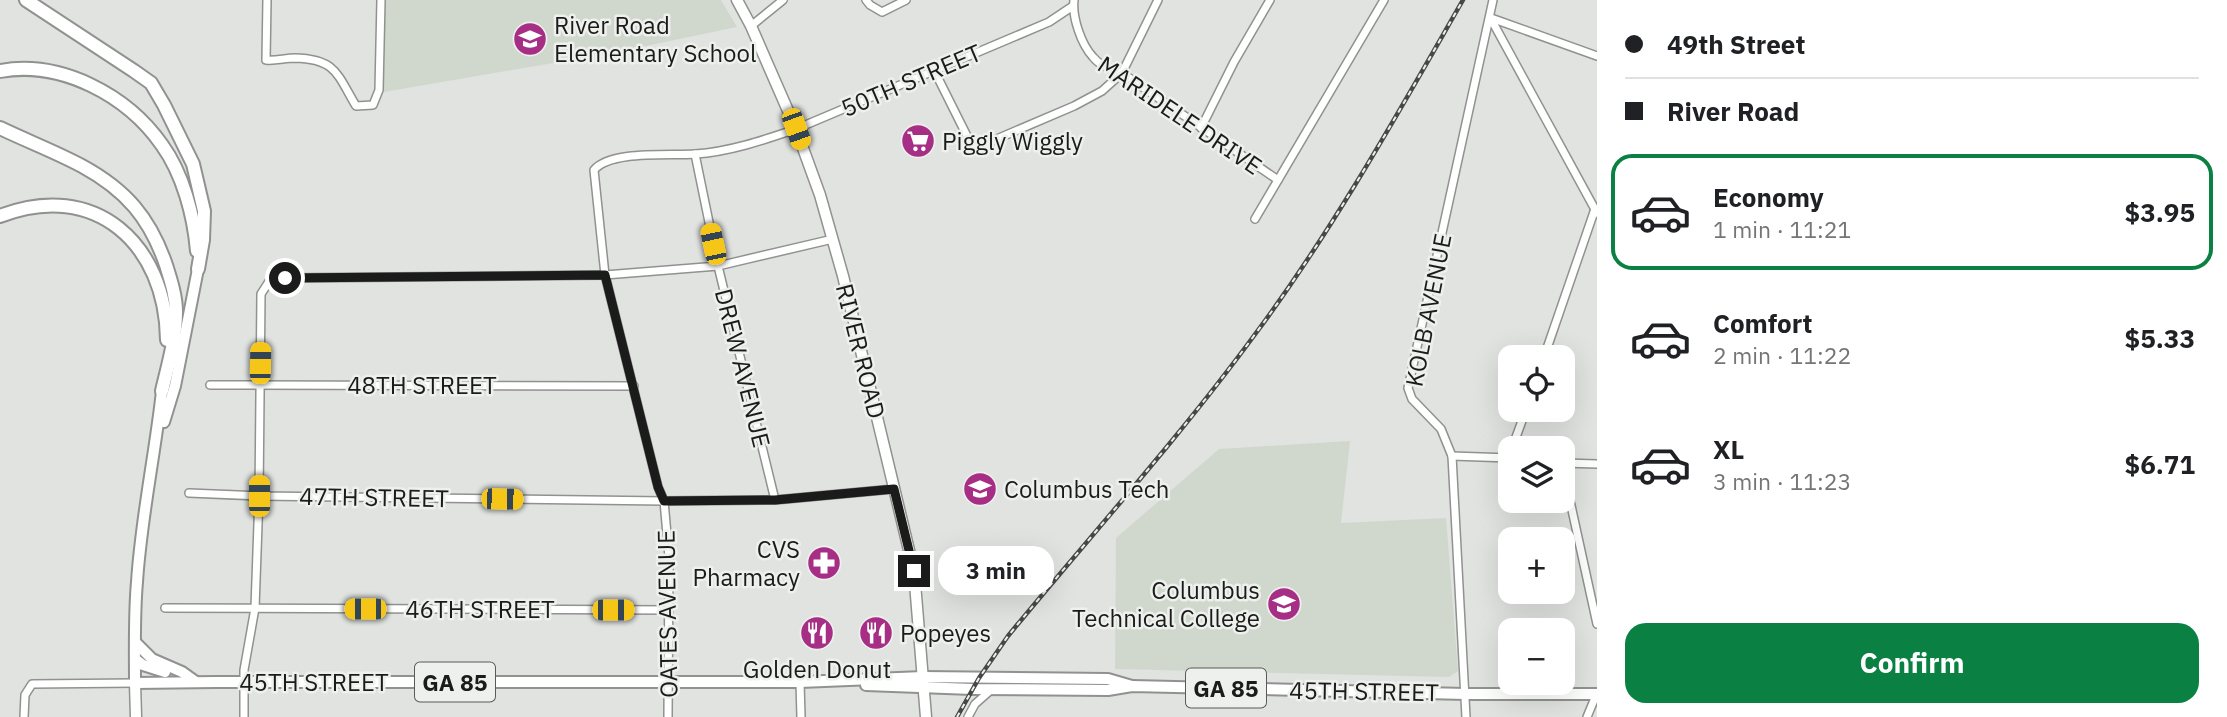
<!DOCTYPE html>
<meta charset="utf-8">
<style>
body{margin:0;font-family:"IBM Plex Sans",sans-serif;background:#f6f6f6;color:#202124;height:100vh;display:flex;flex-direction:column;font-size:26px;white-space:nowrap}
*{box-sizing:border-box;margin:0}
p{font-size:23px;color:#757577}
.icon{flex:none;width:38px;height:38px;fill:none;stroke:currentColor;stroke-width:2;stroke-linecap:round;stroke-linejoin:round}
.map{position:relative;flex:1;overflow:hidden}
.drawer{display:flex;flex-direction:column;background:#fff;width:630px}
.drawer>*{flex:none}
.hud{display:grid;align-content:center;height:154px;padding:0 28px;background:#fff}
.tools{position:absolute;left:1498px;top:345px;display:grid;gap:14px}
.tools a{display:grid;place-items:center;width:77px;height:77px;border-radius:14px;background:#fff;box-shadow:0 7px 28px #0002;font-size:35px}
.end{position:absolute;width:32px;height:32px;margin:-16px;border:9px solid #1a1b1a;background:#fff;box-shadow:0 0 0 4px #fff}
.from{border-radius:50%}
.bubble{position:absolute;height:49px;border-radius:21px;background:#fff;box-shadow:0 7px 28px #0002;font-size:23px;font-weight:700;line-height:49px;text-align:center}
.car{position:absolute;width:21px;height:42px;margin:-21px -10px;border-radius:9px;box-shadow:0 0 5px 2px #0007;background:linear-gradient(#f5c518 24%,#345 0 40%,#f5c518 0 76%,#345 0 86%,#f5c518 0)}
.hud b{display:flex;align-items:center;gap:24px;height:66px;font-size:26px}
.hud b+b{border-top:2px solid #e0e0e0}
.hud i{width:18px;height:18px;background:#202124}
ul{padding:0;list-style:none}
li{display:flex;align-items:center;gap:21px;height:116px;margin:0 14px 10px;padding:0 14px;border:4px solid transparent;border-radius:21px}
li div{flex:1}
li b{display:block;font-size:26px}
li em{font-style:normal;font-weight:700}
li.current{border-color:#0b8043}
li>.icon{width:63px;height:63px;stroke-width:1.5}
.cta{display:flex;gap:14px;margin-top:auto;padding:14px 28px}
.cta a{flex:1;height:80px;border-radius:21px;background:#0b8043;color:#fff;font-size:28px;font-weight:700;line-height:80px;text-align:center}
main{display:flex;flex:1;min-height:0}
.map>svg:first-child{display:block}
.built{fill:#d0d8ce}
.lines{fill:none;stroke-linecap:round;stroke-linejoin:round}
.street-casing{stroke:#90928f;stroke-width:10}
.secondary-casing{stroke:#90928f;stroke-width:13}
.primary-casing{stroke:#90928f;stroke-width:14}
.highway-casing{stroke:#90928f;stroke-width:16}
.street{stroke:#fff;stroke-width:7}
.secondary{stroke:#fff;stroke-width:10}
.primary{stroke:#fff;stroke-width:10}
.highway{stroke:#fff;stroke-width:12}
.rail-casing{stroke:#464746;stroke-width:4.5}
.rail{stroke:#edf0ec;stroke-width:2;stroke-dasharray:5;stroke-linecap:butt}
.route{stroke:#1a1b1a;stroke-width:9}
.labels{text-anchor:middle;dominant-baseline:central;stroke-width:5;stroke-linejoin:round;paint-order:stroke}
.shield{fill:#edf0ec;stroke:#595b59;stroke-width:2}
.shield-label{font-size:23px;font-weight:bold;fill:#1a1b1a}
.poi-label{font-size:24px;fill:#1a1b1a;stroke:#edf0ec;text-anchor:start}
.street-label{font-size:24px;fill:#1a1b1a;stroke:#edf0ec}
</style>
<main>
<div class="map">
<svg width="1597" height="717" viewBox="0 0 1597 717">
<rect width="100%" height="100%" fill="#e0e3df"/>
<g class="built">
<polygon points="384,0 721,0 737,27 617,52 384,92"/>
<polygon points="1350,441 1341,523 1446,518 1458,671 1449,677 1115,669 1116,538 1219,449"/>
</g>
<g class="lines">
<g class="street-casing">
<g id="street">
<path d="M267 0 266 60C276 61 285 58 295 58 336 59 337 74 356 106L373 105 379 90 381 0"/>
<polyline points="866,0 870,5 882,12 906,0"/>
<path d="M1074 0C1072 17 1081 44 1093 57 1100 66 1111 69 1122 73L1278 180"/>
<polyline points="1491,18 1597,56"/>
<polyline points="1491,19 1597,213"/>
<polyline points="751,26 783,0"/>
<polyline points="934,70 970,142 977,145 985,144 1074,106 1102,91 1122,73 1158,0"/>
<polyline points="1201,128 1234,62 1270,0"/>
<polyline points="695,154 718,266 775,500"/>
<polyline points="1255,219 1384,0"/>
<polyline points="1544,357 1595,209"/>
<polyline points="210,385 634,386"/>
<polyline points="1512,448 1526,410"/>
<polyline points="1452,456 1510,458"/>
<polyline points="1563,463 1597,464"/>
<polyline points="1563,469 1597,624"/>
<polyline points="189,493 259,496 664,501 775,500 894,489"/>
<polyline points="165,608 669,610"/>
<polyline points="800,682 801,717"/>
<polyline points="24,717 25,695 32,684 135,683"/>
<polyline points="244,717 244,670 255,608 259,496 261,294 270,280 285,278 605,275 718,266 833,239"/>
<path d="M668 717 669 557 664 501 658 487 605 275 594 170C611 150 670 156 695 154 729 152 764 140 796 129L1049 22 1073 6"/>
<polyline points="968,717 975,704 992,689"/>
<polyline points="1466,717 1452,456 1441,429 1412,399 1408,388 1493,0"/>
<polyline points="1587,717 1597,693"/>
</g>
</g>
<g class="secondary-casing">
<g id="secondary">
<polyline points="737,0 751,26 796,129 820,195 843,276 914,571 926,717"/>
<polyline points="135,683 136,717"/>
</g>
</g>
<g class="primary-casing">
<g id="primary">
<path d="M162 391C155 455 141 518 137 582 134 615 135 650 135 683L216 682H800L923 677 1108 679 1132 686"/>
<polyline points="164,422 175,386 198,269"/>
<polyline points="135,642 152,659 182,672 196,682"/>
<polyline points="135,659 143,665 165,672"/>
<polyline points="866,685 972,689 1108,690 1132,686 1466,694 1597,694"/>
</g>
</g>
<g class="highway-casing">
<g id="highway">
<polyline points="26,0 134,71 151,83 164,105 193,164 204,211 203,240 198,269"/>
<path d="M0 71C61 60 127 95 162 145 183 174 194 216 197 251"/>
<path d="M0 128C27 141 56 152 82 166 126 190 150 218 166 265 171 281 176 296 176 312 176 339 168 365 162 391"/>
<path d="M0 216C95 179 166 244 167 340"/>
</g>
</g>
<use href="#street" class="street"/>
<use href="#secondary" class="secondary"/>
<use href="#primary" class="primary"/>
<use href="#highway" class="highway"/>
<g class="rail-casing">
<path id="rail" d="M957 717 979 678 1008 636C1091 535 1179 438 1256 333 1334 228 1398 113 1463 0"/>
</g>
<use href="#rail" class="rail"/>
</g>
<g class="lines">
<polyline class="route" points="285,278 605,275 658,487 664,501 775,500 894,489 914,571"/>
</g>
<defs>
<g id="school-disc" transform="scale(1.75)"><circle r="9.5" fill="#a62e85" stroke="#edf0ec"/><path d="M0-5L7-2L0 1L-7-2ZM-4 1L0 2.5L4 1V4Q0 6-4 4Z" fill="#fff"/></g>
<g id="supermarket-disc" transform="scale(1.75)"><circle r="9.5" fill="#a62e85" stroke="#edf0ec"/><path d="M-6-5.5h2.5l.6 2H6L4.5 2H-2.5L-4.4-4H-6ZM-1.5 3.2a1.3 1.3 0 1 0 .1 0ZM3 3.2a1.3 1.3 0 1 0 .1 0Z" fill="#fff"/></g>
<g id="university-disc" transform="scale(1.75)"><circle r="9.5" fill="#a62e85" stroke="#edf0ec"/><path d="M0-5L7-2L0 1L-7-2ZM-4 1L0 2.5L4 1V4Q0 6-4 4Z" fill="#fff"/></g>
<g id="pharmacy-disc" transform="scale(1.75)"><circle r="9.5" fill="#a62e85" stroke="#edf0ec"/><path d="M-2-6h4v4h4v4h-4v4h-4v-4h-4v-4h4Z" fill="#fff"/></g>
<g id="restaurant-disc" transform="scale(1.75)"><circle r="9.5" fill="#a62e85" stroke="#edf0ec"/><path d="M-5-6h1v4h1v-4h1v4h1v-4h1v5L-1.5 .5V6h-2V.5L-5-1ZM5-6V6H3V1.5H1.5Q1.5-4 5-6Z" fill="#fff"/></g>
</defs>
<g fill-rule="evenodd">
<use href="#school-disc" x="530" y="39"/>
<use href="#supermarket-disc" x="918" y="141"/>
<use href="#university-disc" x="980" y="489"/>
<use href="#pharmacy-disc" x="824" y="563"/>
<use href="#university-disc" x="1284" y="604"/>
<use href="#restaurant-disc" x="817" y="633"/>
<use href="#restaurant-disc" x="876" y="633"/>
</g>
<g class="labels">
<g class="shield">
<rect x="415" y="662.5" width="80" height="39" rx="5"/>
<rect x="1186" y="668.5" width="80" height="39" rx="5"/>
</g>
<g class="shield-label">
<text x="455" y="682">GA 85</text>
<text x="1226" y="688">GA 85</text>
</g>
<g class="poi-label">
<text x="554" y="25">River Road<tspan x="554" dy="28">Elementary School</tspan></text>
<text x="942" y="141">Piggly Wiggly</text>
<text x="1004" y="489">Columbus Tech</text>
<text x="800" y="549" text-anchor="end">CVS<tspan x="800" dy="28">Pharmacy</tspan></text>
<text x="1260" y="590" text-anchor="end">Columbus<tspan x="1260" dy="28">Technical College</tspan></text>
<text x="900" y="633">Popeyes</text>
<text x="817" y="669" text-anchor="middle">Golden Donut</text>
</g>
<g class="street-label">
<text transform="translate(911 80) rotate(-23)">50TH STREET</text>
<text transform="translate(1180 115) rotate(34)">MARIDELE DRIVE</text>
<text transform="translate(1428 310) rotate(-79)">KOLB AVENUE</text>
<text transform="translate(861 351) rotate(76)">RIVER ROAD</text>
<text transform="translate(743 368) rotate(76)">DREW AVENUE</text>
<text x="422" y="385">48TH STREET</text>
<text transform="translate(374 497) rotate(1)">47TH STREET</text>
<text x="480" y="609">46TH STREET</text>
<text transform="translate(667 614) rotate(-91)">OATES AVENUE</text>
<text x="314" y="682">45TH STREET</text>
<text transform="translate(1364 691) rotate(1)">45TH STREET</text>
</g>
</g>
</svg>
<div class="tools">
<a><svg class="icon" aria-label="locate" viewBox="0 0 24 24"><circle cx="12" cy="12" r="6"/><path d="M12 2v4M12 18v4M2 12h4M18 12h4"/></svg></a>
<a><svg class="icon" aria-label="layers" viewBox="0 0 24 24"><path d="M12 4l9 5-9 5-9-5zM3 14l9 5 9-5"/></svg></a>
<a>+</a>
<a>−</a>
</div>
<i class="end from" style="left:285px;top:278px"></i>
<i class="end" style="left:914px;top:571px"></i>
<div class="bubble" style="left:938px;top:546px;width:116px">3 min</div>
<i class="car" style="left:796px;top:129px;rotate:160deg"></i>
<i class="car" style="left:713px;top:244px;rotate:348deg"></i>
<i class="car" style="left:260px;top:363px;rotate:1deg"></i>
<i class="car" style="left:259px;top:496px;rotate:0deg"></i>
<i class="car" style="left:502px;top:499px;rotate:91deg"></i>
<i class="car" style="left:365px;top:609px;rotate:270deg"></i>
<i class="car" style="left:613px;top:610px;rotate:90deg"></i>
</div>
<section class="drawer">
<div class="hud">
<b><i class="from"></i>49th Street</b>
<b><i></i>River Road</b>
</div>
<ul>
<li class="current"><svg class="icon" aria-label="car" viewBox="0 0 24 24"><path d="M5 17H2v-5l4-1 3-4h7l3 4 3 1v5h-3M9 17h6M6 11h13"/><circle cx="7" cy="17" r="2"/><circle cx="17" cy="17" r="2"/></svg><div><b>Economy</b><p>1 min · 11:21</p></div><em>$3.95</em></li>
<li><svg class="icon" aria-label="car" viewBox="0 0 24 24"><path d="M5 17H2v-5l4-1 3-4h7l3 4 3 1v5h-3M9 17h6M6 11h13"/><circle cx="7" cy="17" r="2"/><circle cx="17" cy="17" r="2"/></svg><div><b>Comfort</b><p>2 min · 11:22</p></div><em>$5.33</em></li>
<li><svg class="icon" aria-label="car" viewBox="0 0 24 24"><path d="M5 17H2v-5l4-1 3-4h7l3 4 3 1v5h-3M9 17h6M6 11h13"/><circle cx="7" cy="17" r="2"/><circle cx="17" cy="17" r="2"/></svg><div><b>XL</b><p>3 min · 11:23</p></div><em>$6.71</em></li>
</ul>
<div class="cta"><a>Confirm</a></div>
</section>
</main>
